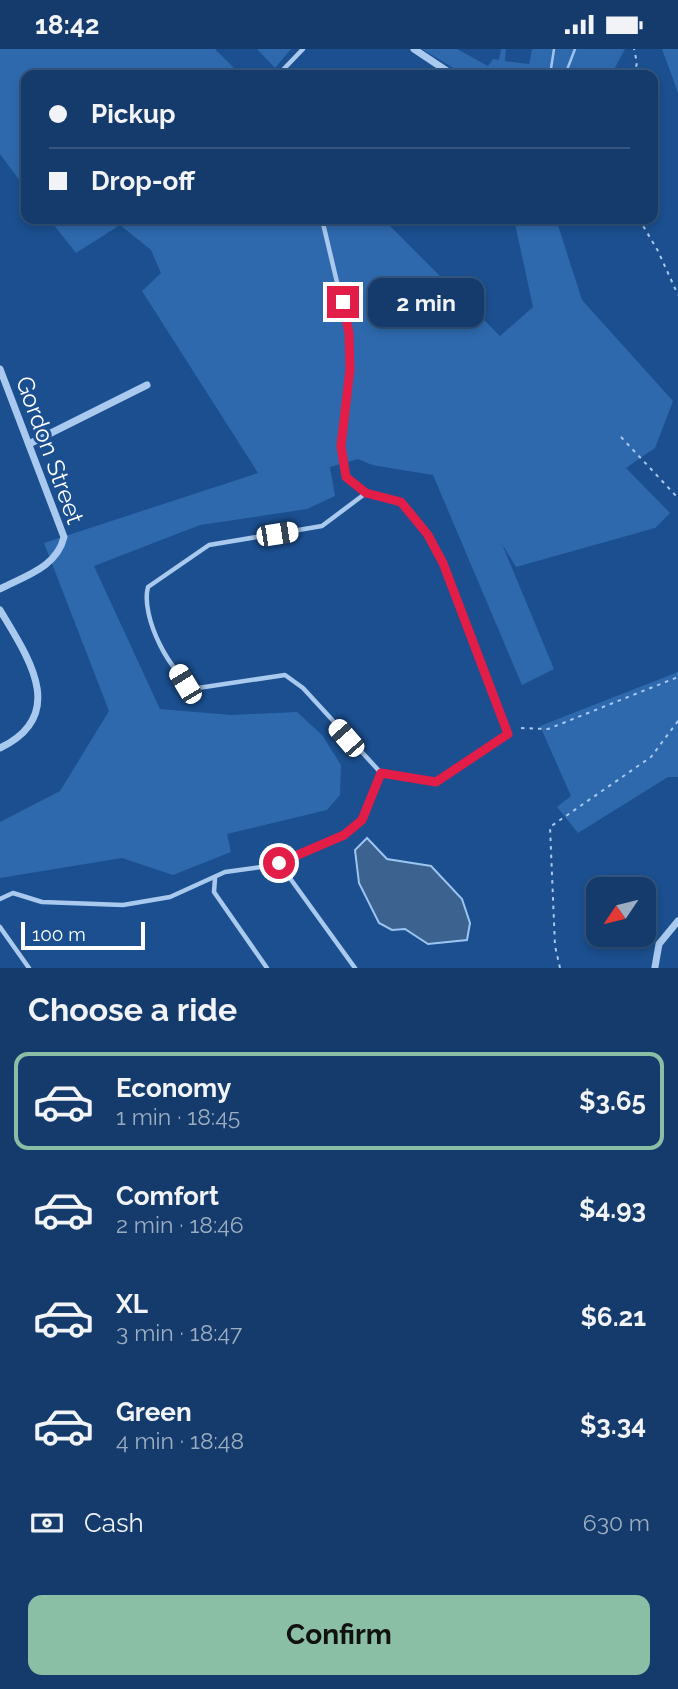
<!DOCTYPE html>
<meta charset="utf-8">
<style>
body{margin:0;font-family:Raleway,sans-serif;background:#214673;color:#f1f3f6;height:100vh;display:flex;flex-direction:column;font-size:26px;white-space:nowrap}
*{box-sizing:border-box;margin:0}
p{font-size:23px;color:#9dadc1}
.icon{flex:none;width:38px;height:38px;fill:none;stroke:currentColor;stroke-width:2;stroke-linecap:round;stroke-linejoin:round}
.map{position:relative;height:919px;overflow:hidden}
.drawer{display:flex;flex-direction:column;background:#143b6b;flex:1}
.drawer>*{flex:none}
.hud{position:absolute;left:21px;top:21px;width:637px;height:154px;border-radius:14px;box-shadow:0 4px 10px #0003,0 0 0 2px #33557e;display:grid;align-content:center;height:154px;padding:0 28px;background:#143b6b}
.needle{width:46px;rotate:235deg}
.buttons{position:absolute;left:586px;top:828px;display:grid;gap:14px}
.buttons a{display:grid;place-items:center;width:70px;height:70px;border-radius:14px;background:#143b6b;box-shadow:0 4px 10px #0003,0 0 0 2px #33557e;font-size:35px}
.scale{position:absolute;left:21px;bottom:18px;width:124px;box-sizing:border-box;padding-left:7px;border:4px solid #fff;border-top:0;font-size:19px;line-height:24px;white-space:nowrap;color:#fff;-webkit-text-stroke:5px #1b4f8f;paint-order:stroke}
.end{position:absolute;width:32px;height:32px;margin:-16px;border:9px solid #e11d48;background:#fff;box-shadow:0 0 0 4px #fff}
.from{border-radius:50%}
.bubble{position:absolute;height:49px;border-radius:14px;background:#143b6b;box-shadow:0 4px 10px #0003,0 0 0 2px #33557e;font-size:23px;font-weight:700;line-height:49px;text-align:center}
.car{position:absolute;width:21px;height:42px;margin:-21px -10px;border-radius:9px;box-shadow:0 0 5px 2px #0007;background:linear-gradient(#fff 24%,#345 0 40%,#fff 0 76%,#345 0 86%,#fff 0)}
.hud b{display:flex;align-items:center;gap:24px;height:66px;font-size:26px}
.hud b+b{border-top:2px solid #33557e}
.hud i{width:18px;height:18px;background:#f1f3f6}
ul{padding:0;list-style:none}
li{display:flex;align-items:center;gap:21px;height:98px;margin:0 14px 10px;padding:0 14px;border:4px solid transparent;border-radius:14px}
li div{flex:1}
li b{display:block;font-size:26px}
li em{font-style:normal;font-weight:700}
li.on{border-color:#8abfa5}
li>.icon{width:63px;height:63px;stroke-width:1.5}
h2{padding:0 28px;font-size:32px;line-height:84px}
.pay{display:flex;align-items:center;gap:18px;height:77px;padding:0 28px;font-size:26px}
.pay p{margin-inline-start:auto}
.button{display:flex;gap:14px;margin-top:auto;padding:14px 28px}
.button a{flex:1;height:80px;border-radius:14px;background:#8abfa5;color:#111;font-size:28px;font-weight:700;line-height:80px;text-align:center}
.status{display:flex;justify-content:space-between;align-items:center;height:49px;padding:0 35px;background:#143b6b;direction:ltr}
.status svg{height:19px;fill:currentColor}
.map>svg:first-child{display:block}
.green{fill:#2e69ad}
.water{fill:#3c6290;stroke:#9cc4f0;stroke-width:2}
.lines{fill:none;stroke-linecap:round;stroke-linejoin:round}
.stream{stroke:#9cc4f0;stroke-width:2.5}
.path{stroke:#a9c9ee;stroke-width:2;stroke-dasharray:3.5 5;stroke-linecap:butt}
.service{stroke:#a9c9ee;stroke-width:4.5}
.minor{stroke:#a9c9ee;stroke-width:7}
.route{stroke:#e11d48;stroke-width:9}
.labels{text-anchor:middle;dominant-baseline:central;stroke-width:6;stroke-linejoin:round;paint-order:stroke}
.street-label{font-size:24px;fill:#fff;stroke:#1b4f8f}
</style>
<div class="status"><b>18:42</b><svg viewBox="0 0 49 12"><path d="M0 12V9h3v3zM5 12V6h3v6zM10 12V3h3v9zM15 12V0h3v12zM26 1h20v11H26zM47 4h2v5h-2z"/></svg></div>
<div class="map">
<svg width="678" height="919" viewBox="0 0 678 919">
<rect width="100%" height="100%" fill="#1b4f8f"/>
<g class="green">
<polygon points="0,0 215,0 241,26 26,26 26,140 0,105"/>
<polygon points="257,0 291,0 275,19"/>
<polygon points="422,0 457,0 488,17 493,10 499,11 501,0 506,0 505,12 529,15 532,0 625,0 611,26 465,26"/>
<polygon points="662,0 678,0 678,44"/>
<polygon points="49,170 383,170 500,287 533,258 514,170 556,170 582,251 673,352 655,399 626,419 670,464 655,479 516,518 502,495 554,620 522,636 433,426 372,416 358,410 330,418 335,447 307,460 200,476 94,517 160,660 231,666 297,663 322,686 341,716 340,746 327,761 227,785 231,803 173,826 122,809 0,829 0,773 60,742 109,662 44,494 258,424 142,242 161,224 151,201 120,176 76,204"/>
<polygon points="678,623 678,728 668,728 578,784 557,758 571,747 540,677"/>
</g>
<polygon class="water" points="367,789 387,810 431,817 462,850 470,874 467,891 428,895 405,880 392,881 379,874 359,834 355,801"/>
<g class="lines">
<g class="stream">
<polyline points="550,26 554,0"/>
<polyline points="565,26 575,0"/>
</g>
<g class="path">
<polyline points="634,26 637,14 634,0"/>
<polyline points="639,170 658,202 678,246"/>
<polyline points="621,388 678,449"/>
<polyline points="521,679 548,680 678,628"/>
<polyline points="560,919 555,897 550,778 651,708 678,672"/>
</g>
<g class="service">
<polyline points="278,26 303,0"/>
<path d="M322 170 349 284 350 320 341 397 346 428 366 444 401 453 428 486 443 514 508 685 436 733 381 724 303 639 285 626 198 639C171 629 140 567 148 538L209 496 322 477 366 444"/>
<polyline points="279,814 355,919"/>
<polyline points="215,829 214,843 267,919"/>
<polyline points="0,850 13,844 42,853 123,856 170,848 225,823 276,816 289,807 344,786 362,771 381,724"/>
<polyline points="0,878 29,919"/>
</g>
<g class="minor">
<polyline points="414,0 453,26"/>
<path d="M0 320 64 488C57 518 25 527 0 540"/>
<polyline points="29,395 147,336"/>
<path d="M0 561C28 608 69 666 0 699"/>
<polyline points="655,918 659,895 678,872"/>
</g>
</g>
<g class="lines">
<polyline class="route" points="279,814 344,786 362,771 381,724 436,733 508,685 443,514 428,486 401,453 366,444 346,428 341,397 350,320 349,284 343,253"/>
</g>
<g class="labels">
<g class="street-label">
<text transform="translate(50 401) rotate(70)">Gordon Street</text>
</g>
</g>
</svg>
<div class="buttons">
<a><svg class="needle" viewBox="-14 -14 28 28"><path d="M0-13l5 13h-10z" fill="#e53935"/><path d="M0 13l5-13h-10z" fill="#9dadc1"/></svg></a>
</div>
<div class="scale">100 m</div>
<i class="end from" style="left:279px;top:814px"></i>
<i class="end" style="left:343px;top:253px"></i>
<div class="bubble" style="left:368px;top:229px;width:116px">2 min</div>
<i class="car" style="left:277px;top:485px;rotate:81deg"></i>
<i class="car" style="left:185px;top:635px;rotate:329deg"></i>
<i class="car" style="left:346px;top:689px;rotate:319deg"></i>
<div class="hud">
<b><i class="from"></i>Pickup</b>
<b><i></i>Drop-off</b>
</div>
</div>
<section class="drawer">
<h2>Choose a ride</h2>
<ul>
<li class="on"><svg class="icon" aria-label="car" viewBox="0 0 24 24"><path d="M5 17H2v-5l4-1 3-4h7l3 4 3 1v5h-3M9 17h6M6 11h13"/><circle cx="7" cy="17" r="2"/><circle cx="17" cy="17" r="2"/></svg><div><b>Economy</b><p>1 min · 18:45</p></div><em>$3.65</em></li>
<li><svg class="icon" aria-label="car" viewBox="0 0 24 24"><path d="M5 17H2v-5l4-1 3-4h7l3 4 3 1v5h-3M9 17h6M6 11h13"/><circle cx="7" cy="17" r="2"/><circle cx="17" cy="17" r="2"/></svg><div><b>Comfort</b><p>2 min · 18:46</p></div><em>$4.93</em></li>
<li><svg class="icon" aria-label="car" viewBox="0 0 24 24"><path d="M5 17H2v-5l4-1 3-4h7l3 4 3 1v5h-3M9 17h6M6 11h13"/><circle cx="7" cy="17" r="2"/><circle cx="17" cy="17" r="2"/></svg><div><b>XL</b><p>3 min · 18:47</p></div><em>$6.21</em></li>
<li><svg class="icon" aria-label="car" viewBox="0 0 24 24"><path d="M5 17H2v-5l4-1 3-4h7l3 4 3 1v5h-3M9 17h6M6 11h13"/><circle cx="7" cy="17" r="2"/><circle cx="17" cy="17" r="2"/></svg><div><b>Green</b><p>4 min · 18:48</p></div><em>$3.34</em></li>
</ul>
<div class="pay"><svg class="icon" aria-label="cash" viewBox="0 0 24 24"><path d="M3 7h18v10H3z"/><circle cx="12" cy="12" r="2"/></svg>Cash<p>630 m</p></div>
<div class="button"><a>Confirm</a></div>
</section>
